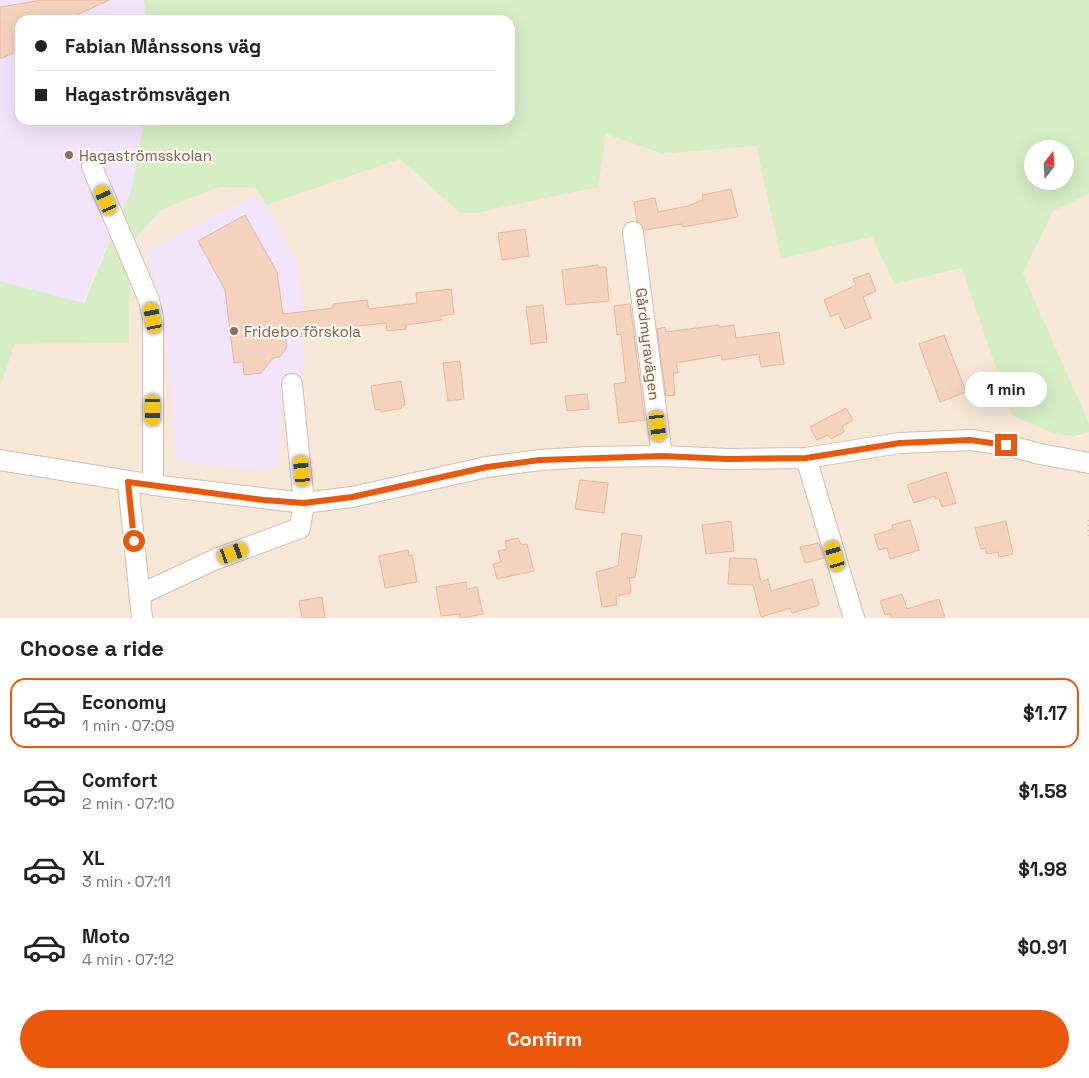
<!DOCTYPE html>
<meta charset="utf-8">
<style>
body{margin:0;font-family:"Space Grotesk",sans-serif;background:#f2f2f2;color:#222;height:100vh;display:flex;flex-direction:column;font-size:19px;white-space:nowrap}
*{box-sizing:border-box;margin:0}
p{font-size:16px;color:#767676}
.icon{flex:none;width:28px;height:28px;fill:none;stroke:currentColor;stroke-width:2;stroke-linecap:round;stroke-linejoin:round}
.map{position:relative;height:618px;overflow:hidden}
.panel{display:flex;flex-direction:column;background:#fff;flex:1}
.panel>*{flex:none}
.top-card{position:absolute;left:15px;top:15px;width:500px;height:110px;border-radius:15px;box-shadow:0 5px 20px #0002;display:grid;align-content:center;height:110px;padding:0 20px;background:#fff}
.needle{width:32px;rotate:17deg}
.buttons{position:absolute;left:1024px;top:140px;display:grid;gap:10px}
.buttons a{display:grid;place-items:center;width:50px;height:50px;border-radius:50%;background:#fff;box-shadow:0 5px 20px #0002;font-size:25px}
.end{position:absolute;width:22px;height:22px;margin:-11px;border:6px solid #ea580c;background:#fff;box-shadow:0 0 0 2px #fff}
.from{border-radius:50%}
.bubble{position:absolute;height:35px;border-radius:18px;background:#fff;box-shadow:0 5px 20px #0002;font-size:16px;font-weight:700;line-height:35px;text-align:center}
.car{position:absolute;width:15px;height:30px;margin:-15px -8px;border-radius:6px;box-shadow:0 0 4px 1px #0007;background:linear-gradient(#f5c518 24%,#345 0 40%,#f5c518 0 76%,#345 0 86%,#f5c518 0)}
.top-card b{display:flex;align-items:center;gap:18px;height:48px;font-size:19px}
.top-card b+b{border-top:1px solid #e0e0e0}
.top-card i{width:12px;height:12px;background:#222}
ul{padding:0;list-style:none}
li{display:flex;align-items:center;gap:15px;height:70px;margin:0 10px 8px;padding:0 10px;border:2px solid transparent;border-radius:15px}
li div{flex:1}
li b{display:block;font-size:19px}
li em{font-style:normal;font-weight:700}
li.on{border-color:#ea580c}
li>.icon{width:45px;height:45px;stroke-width:1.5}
h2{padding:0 20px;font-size:22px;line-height:60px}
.primary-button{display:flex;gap:10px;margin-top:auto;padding:10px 20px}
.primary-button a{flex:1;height:58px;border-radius:30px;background:#ea580c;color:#fff;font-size:20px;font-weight:700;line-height:58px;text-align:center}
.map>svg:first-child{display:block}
.residential{fill:#f6e7d6}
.education{fill:#f2e4fa}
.green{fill:#d6edc5;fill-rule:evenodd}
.building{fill:#f5d3be;stroke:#e9b89d}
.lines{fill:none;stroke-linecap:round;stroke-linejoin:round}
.minor-casing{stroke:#d4beaf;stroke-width:22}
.path{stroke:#dbb6a0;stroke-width:3;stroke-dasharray:1 4;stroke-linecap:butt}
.minor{stroke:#fff;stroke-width:20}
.route{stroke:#ea580c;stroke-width:6}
.education-dot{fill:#8d6e63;stroke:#fff9f0;stroke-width:2}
.labels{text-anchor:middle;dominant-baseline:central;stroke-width:4.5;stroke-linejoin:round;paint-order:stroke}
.education-label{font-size:15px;fill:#785e54;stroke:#fff9f0;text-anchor:start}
.street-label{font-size:15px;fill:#7a5a49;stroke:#fff9f0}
</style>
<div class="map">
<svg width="1089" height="618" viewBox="0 0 1089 618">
<rect width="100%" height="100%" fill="#fef5e8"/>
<g class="residential">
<polygon points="606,134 663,154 756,146 781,259 872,237 894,284 963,268 1012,415 1057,433 1079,437 1089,432 1089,618 0,618 0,387 15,344 129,342 131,244 161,210 220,187 255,188 267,205 400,159 459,212"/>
<polygon points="1089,194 1089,423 1023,274 1053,211"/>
</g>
<g class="education">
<polygon points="0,0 144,0 146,20 20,20 20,120 144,120 131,190 83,303 0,281"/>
<polygon points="249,197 267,205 297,264 303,311 304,370 282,396 279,465 267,471 177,461 167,350 159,296 146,251"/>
</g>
<path class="green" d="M144 0H1089V194L1053 211 1023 274 1089 423V432C1065 444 1035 424 1012 415L962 268 894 284 872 237 781 259 756 146 663 154 606 134 598 187 475 213 459 212 400 159 267 205 255 188 220 187 161 210 131 244 129 343 15 344 0 387V281L84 303 131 190 144 120H510V20H146ZM1032 149H1065V181H1032Z"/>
<g class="building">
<polygon points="42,0 109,0 66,20 20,20 20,50 0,59 0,7"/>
<polygon points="731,189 738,217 683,227 682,224 645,230 637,221 634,202 655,198 658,212 688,206 703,200 702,195"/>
<polygon points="245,215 277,272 283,314 333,308 333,304 367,300 369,309 417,303 416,293 451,289 454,314 441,316 441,320 406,325 406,329 387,331 386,323 358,326 358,330 286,338 287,347 280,357 273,358 261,373 244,375 243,362 234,363 225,290 198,241"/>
<polygon points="525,229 529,256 502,260 498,233"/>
<polygon points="598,265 599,267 606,267 609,301 566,305 562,270"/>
<polygon points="869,273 876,291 863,297 871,318 845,329 838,313 831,317 824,300 856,285 853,279"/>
<polygon points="630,304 645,420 619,423 614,384 626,382 621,334 617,335 614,306"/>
<polygon points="543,305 547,342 531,344 526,307"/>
<polygon points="719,325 719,327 734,325 736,338 779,332 784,364 761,367 759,354 722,360 721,355 676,363 678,373 673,373 675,395 666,396 657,329 665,327 666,332"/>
<polygon points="944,335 966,392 940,402 919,344"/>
<polygon points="460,361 464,399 448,401 443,363"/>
<polygon points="401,381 405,405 401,406 402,408 382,412 380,409 375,410 371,386"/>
<polygon points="587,394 589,409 567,411 565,396"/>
<polygon points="846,408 853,420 842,427 844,432 831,439 828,435 817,440 810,427"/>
<polygon points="946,472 956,503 942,507 939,498 935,499 935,496 914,503 907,485"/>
<polygon points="580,480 608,483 604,513 575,509"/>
<polygon points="910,520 919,550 890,559 887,548 879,550 874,535 893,529 892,525"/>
<polygon points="731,521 734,551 706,554 702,525"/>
<polygon points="1006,521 1013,554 999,557 998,552 987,554 986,548 981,549 975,528"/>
<polygon points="622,533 642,536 635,577 629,578 631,593 616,596 617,605 602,607 596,572 618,566"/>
<polygon points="518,538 521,545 527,544 534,571 497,579 493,564 501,562 498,551 507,549 505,541"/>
<polygon points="819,543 824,558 805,563 800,547"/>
<polygon points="408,550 409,556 412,555 417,582 385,588 379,556"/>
<polygon points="730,558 756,559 761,582 768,579 771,591 812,579 819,605 792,613 790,608 761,617 753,585 728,584"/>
<polygon points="466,582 467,589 477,587 483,614 463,618 460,618 460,614 441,616 436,587"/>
<polygon points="902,594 907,609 939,599 945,618 891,618 891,613 885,615 880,601"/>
<polygon points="322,597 325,618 302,618 299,601"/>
</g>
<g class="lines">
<g class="minor-casing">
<g id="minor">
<polyline points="92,167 149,300 153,318 153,485"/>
<polyline points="633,232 662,456"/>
<polyline points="806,458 854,618"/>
<polyline points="0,460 161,486 304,503 352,497 487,467 540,460 588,457 662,456 728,459 806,458 900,443 971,440 1006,445 1040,454 1089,463"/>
<polyline points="128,482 142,618"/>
<polyline points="139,595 216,559 300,528 304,503 292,384"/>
</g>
</g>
<polyline class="path" points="1089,520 1089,536"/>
<use href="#minor" class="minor"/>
</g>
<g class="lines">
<polyline class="route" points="134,541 128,482 264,500 304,503 352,497 487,467 540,460 662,456 728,459 806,458 900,443 970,440 1006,445"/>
</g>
<g class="education-dot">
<circle cx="69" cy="155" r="5"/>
<circle cx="234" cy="331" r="5"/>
</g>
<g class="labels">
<g class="education-label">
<text x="79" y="155">Hagaströmsskolan</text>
<text x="244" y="331">Fridebo förskola</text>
</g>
<g class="street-label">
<text transform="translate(648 344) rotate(83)">Gårdmyravägen</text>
</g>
</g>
</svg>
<div class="buttons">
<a><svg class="needle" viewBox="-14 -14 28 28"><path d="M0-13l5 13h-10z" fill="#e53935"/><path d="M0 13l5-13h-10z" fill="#767676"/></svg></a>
</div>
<i class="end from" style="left:134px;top:541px"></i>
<i class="end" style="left:1006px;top:445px"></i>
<div class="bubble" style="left:965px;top:372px;width:82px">1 min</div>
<i class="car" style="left:106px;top:200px;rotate:336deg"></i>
<i class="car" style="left:153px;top:318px;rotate:349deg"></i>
<i class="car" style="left:153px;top:410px;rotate:180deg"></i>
<i class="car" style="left:658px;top:426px;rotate:173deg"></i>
<i class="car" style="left:302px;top:471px;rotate:354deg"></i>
<i class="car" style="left:233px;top:553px;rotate:70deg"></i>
<i class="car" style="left:835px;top:556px;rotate:343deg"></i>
<div class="top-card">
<b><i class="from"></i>Fabian Månssons väg</b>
<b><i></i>Hagaströmsvägen</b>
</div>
</div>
<section class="panel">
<h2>Choose a ride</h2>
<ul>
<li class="on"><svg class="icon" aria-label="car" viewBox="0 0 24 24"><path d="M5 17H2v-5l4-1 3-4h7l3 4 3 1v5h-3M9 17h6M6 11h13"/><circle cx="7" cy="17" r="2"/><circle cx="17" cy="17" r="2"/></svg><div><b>Economy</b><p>1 min · 07:09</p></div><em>$1.17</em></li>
<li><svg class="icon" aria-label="car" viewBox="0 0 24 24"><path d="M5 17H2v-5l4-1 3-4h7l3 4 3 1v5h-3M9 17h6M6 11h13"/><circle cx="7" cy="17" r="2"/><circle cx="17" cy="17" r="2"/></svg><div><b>Comfort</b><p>2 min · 07:10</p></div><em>$1.58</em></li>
<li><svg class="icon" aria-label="car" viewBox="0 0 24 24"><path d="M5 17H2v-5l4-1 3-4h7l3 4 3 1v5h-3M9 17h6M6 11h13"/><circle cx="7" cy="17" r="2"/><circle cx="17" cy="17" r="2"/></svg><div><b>XL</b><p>3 min · 07:11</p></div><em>$1.98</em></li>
<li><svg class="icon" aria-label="car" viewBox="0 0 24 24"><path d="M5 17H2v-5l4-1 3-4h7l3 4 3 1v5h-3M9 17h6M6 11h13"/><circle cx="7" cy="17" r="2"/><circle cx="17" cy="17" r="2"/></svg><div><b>Moto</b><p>4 min · 07:12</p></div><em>$0.91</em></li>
</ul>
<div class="primary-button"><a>Confirm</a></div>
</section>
